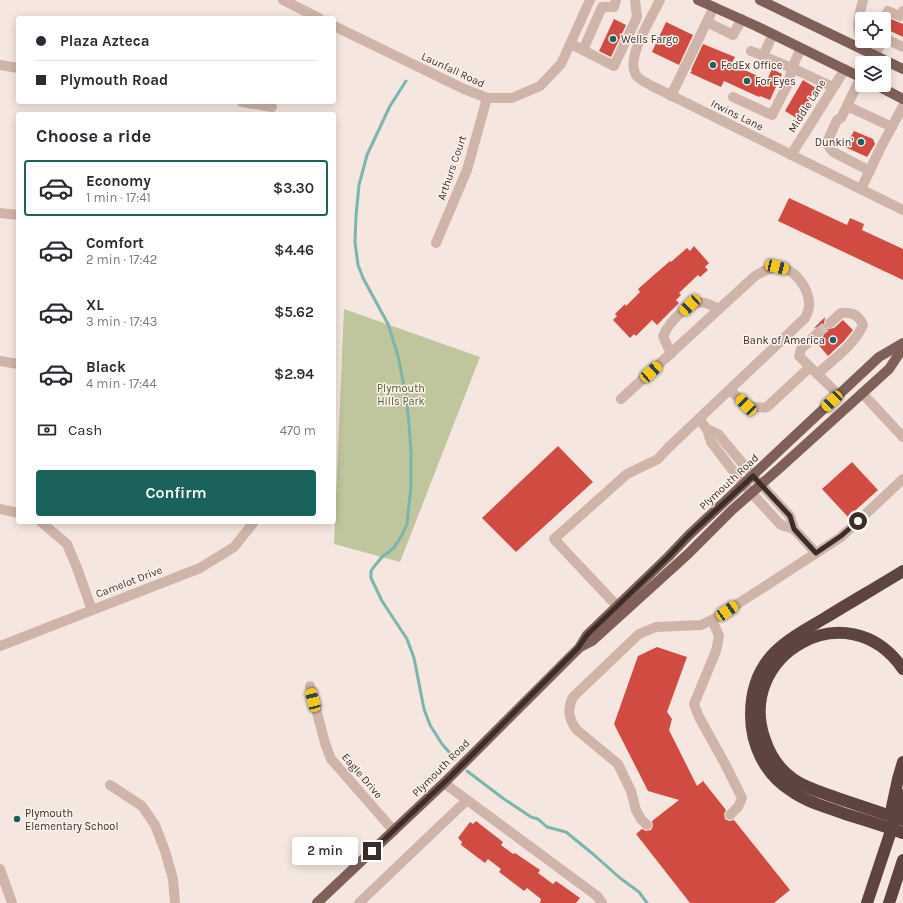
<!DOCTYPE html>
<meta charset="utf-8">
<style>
body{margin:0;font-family:Karla,sans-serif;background:#f7f7f7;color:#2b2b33;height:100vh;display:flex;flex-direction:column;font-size:15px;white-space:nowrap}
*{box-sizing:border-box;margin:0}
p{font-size:13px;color:#7c7c81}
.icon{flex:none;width:22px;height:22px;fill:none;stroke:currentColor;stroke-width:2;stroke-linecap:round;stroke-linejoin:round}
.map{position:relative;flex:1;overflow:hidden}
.sheet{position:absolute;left:16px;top:112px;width:320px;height:412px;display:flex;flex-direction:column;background:#fff;border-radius:4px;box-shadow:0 2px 10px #0003}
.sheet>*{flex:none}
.guide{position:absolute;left:16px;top:16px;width:320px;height:88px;border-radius:4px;box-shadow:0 2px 10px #0003;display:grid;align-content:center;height:88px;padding:0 20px;background:#fff}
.tools{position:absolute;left:855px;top:12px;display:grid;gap:8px}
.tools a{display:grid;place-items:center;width:36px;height:36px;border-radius:4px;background:#fff;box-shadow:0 2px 10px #0003;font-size:20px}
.end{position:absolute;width:18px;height:18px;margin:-9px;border:5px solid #3c2c2a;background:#fff;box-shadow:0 0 0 2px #fff}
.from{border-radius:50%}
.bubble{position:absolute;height:28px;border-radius:4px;background:#fff;box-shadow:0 2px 10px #0003;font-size:13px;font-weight:600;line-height:28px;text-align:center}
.car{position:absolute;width:12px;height:24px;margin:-12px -6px;border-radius:5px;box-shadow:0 0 3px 1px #0007;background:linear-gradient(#f5c518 24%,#345 0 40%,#f5c518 0 76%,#345 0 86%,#f5c518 0)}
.guide b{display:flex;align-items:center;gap:14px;height:38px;font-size:15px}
.guide b+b{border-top:1px solid #e1e1e2}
.guide i{width:10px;height:10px;background:#2b2b33}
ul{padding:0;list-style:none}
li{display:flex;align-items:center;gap:12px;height:56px;margin:0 8px 6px;padding:0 12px;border:2px solid transparent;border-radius:4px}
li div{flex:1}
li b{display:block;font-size:15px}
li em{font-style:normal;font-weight:600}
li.active{border-color:#1b625a}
li>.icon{width:36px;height:36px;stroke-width:1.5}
h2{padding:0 20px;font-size:18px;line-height:48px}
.pay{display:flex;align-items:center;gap:10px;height:44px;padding:0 20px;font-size:15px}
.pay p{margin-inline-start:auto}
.primary-button{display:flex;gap:8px;margin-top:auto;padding:8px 20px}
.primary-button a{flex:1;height:46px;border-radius:4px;background:#1b625a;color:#fff;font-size:16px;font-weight:600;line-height:46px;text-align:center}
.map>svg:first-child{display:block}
.green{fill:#bfc69d}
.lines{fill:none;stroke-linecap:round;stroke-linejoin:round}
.stream{stroke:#7bb5ae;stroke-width:3}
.building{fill:#d04c42}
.minor-tunnel{stroke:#d0c2bb;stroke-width:10;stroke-dasharray:10 5;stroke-linecap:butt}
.minor{stroke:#cfb4a9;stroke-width:10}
.major{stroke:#7f6059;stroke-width:10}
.highway{stroke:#5d4440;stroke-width:12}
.route{stroke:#3c2c2a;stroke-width:5}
.poi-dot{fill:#1b625a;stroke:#fcf2ec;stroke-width:1.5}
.labels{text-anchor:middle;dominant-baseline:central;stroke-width:3;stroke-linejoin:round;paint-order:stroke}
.poi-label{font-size:11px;fill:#3c2c2a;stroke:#fcf2ec;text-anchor:start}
.street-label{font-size:11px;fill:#3c2c2a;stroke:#fcf2ec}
.park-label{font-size:11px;fill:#535c2b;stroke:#fcf2ec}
</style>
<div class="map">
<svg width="903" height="903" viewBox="0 0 903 903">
<rect width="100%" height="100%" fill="#f5e7df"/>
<polygon class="green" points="344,309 480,357 400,562 334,544"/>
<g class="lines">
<g class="stream">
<polyline points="406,81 390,106 367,155 359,185 356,216 355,242 358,265 363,278 388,324 398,356 405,391 409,423 411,452 411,486 407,524 402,535 394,548 382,557 373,568 371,571 371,578 382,601 407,639 414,658 424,709 430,725 442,744 455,759"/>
<polyline points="467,771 504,799 531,817 538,819 547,827 566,832 593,854 620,878 639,892 647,903"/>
</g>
</g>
<g class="building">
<polygon points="614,19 626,25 611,57 599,51"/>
<polygon points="891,19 903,24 903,37 884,28 884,25 888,24"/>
<polygon points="666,22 693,35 679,65 652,52"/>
<polygon points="703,44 735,57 731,64 767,80 772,69 782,74 770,100 760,96 759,97 724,81 721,87 690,73 692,71 691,70"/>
<polygon points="803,80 816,88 798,119 785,111"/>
<polygon points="854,131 873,139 875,144 867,157 845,147"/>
<polygon points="789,198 847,225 850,218 864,224 862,230 903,249 903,280 778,221"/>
<polygon points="694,246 709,263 705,267 708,270 700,277 698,275 679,293 681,295 676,300 679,303 657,325 652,320 636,336 634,334 630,338 613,320 617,316 615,314 625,304 626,306 640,292 638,289 670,261 671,262 687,248 690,251"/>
<polygon points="825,317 824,324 828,329 834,328 843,320 853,330 844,341 828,356 817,343 824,335 823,329 819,327 814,328"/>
<polygon points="558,446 593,482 516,552 482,518"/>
<polygon points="852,462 878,490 848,517 822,489"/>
<polygon points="657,647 687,657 667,712 672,719 669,730 697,786 703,781 726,810 724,814 725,819 729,821 734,820 790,890 774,903 690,903 636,834 642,829 646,831 651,830 653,826 652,821 679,800 648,791 614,724 638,656"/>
<polygon points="476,821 503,842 501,845 513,854 515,853 540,870 538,873 553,884 556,881 580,898 576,903 540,903 541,899 527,888 524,891 499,872 501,869 488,859 485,863 461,845 462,842 458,838 470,822 473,824"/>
</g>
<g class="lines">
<polyline class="minor-tunnel" points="818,333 830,323"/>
<g class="minor">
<polyline points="283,0 319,18"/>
<path d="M660 0C652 17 625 58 636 75 639 80 647 83 652 86L903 210"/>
<path d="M863 0C857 23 855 30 867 51"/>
<polyline points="884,19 888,11 900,16 903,11"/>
<polyline points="707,22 733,35 742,19"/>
<polyline points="334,26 464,89 487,98 512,98 540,86 561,64 590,0"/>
<polyline points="773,34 763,56 792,68 801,48"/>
<polyline points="884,38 903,47"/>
<polyline points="571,44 614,66 637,17 635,0"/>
<polyline points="583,50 602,7 614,7 616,0"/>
<polyline points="751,51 763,56"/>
<polyline points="875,55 882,41"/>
<polyline points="0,65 18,68"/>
<polyline points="861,77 847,106 841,118 837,120 828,140 829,147 833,152 870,171"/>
<polyline points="671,96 714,7"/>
<polyline points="733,97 772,115 788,84 792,68 833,87"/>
<polyline points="242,102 272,107"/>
<polyline points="847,106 892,127"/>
<polyline points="791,155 845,69"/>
<polyline points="861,189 880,149 903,106"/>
<polyline points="0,213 18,215"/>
<polyline points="436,243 467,170 487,98"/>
<path d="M671 354 663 336C669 323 689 299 705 303 709 304 714 307 719 309"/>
<polyline points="0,361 18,364"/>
<polyline points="810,367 799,356 801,349 818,333"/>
<path d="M817 374C834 359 854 345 863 325 858 314 852 312 841 313L830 323"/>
<path d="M730 390C743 402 748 410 767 407L810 367 839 395"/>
<polyline points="862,393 903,437"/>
<polyline points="699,419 707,429 718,434 753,476 790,516 794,529 816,553"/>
<polyline points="707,429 711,442 744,485 781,525 794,529"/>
<polyline points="0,509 18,513"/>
<polyline points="41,522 67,544 77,568 92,610"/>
<path d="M617 606 554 539 627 474 658 459 668 448 805 318C807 314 809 310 809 306 810 289 794 266 776 268 768 268 762 272 755 276L621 399"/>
<polyline points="712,620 719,636 716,651 694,704 699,717 725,764 742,798 738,807 730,815"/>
<polyline points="0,646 200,568 234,547 254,522"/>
<polyline points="310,686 325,743 331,759 394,831"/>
<polyline points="444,783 597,896 602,903"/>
<polyline points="110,785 142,806 155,825 165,851 173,879 175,903"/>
<path d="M647 825 641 819 636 810 631 791 618 764 577 730C568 719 567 709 573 697L639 634 656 627 701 625 716 618 841 537 903 479"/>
<polyline points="0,869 12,903"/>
<polyline points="359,903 467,800"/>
</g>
<g class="major">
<polyline points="698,0 756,26 862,78"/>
<polyline points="760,0 903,69"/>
<polyline points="876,85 903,99"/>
<polyline points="580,647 592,641 688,554 732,510 782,466 889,369 903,348"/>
<polyline points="317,903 444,783 579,648 587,635 668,557 689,535 879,357 903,343"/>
</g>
<g class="highway">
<path d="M903 571C877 587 851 602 825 618 808 628 789 638 775 652 758 669 751 692 751 715 751 745 765 774 790 790 806 802 827 807 845 814 865 820 884 826 903 833"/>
<path d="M903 669C848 589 734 655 765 740 770 755 779 769 793 779 807 789 824 793 840 799 861 806 882 813 903 820"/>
<polyline points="892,807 898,779 903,762"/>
<polyline points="867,903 903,795"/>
<polyline points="889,903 903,860"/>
</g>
</g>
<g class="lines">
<polyline class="route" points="372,851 449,778 578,648 587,635 668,557 689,535 753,476 790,516 794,529 816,553 841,536 858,521"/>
</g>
<g class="poi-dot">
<circle cx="613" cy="39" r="4"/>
<circle cx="713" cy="65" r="4"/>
<circle cx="747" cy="81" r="4"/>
<circle cx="861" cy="142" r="4"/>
<circle cx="833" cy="340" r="4"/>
<circle cx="17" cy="819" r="4"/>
</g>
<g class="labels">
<g class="poi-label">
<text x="621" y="39">Wells Fargo</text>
<text x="721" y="65">FedEx Office</text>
<text x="755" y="81">For Eyes</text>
<text x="853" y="142" text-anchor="end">Dunkin'</text>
<text x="825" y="340" text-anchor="end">Bank of America</text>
<text x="25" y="813">Plymouth<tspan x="25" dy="13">Elementary School</tspan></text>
</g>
<g class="street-label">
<text transform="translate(453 70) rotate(25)">Launfall Road</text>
<text transform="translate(807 106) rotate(-58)">Middle Lane</text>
<text transform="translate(737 115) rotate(26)">Irwins Lane</text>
<text transform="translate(452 168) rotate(-71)">Arthurs Court</text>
<text transform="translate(729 482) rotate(-43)">Plymouth Road</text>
<text transform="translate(129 582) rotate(-21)">Camelot Drive</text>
<text transform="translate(441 768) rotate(-45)">Plymouth Road</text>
<text transform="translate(362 776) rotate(49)">Eagle Drive</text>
</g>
<g class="park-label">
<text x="401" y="388">Plymouth<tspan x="401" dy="13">Hills Park</tspan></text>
</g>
</g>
</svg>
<div class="tools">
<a><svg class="icon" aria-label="locate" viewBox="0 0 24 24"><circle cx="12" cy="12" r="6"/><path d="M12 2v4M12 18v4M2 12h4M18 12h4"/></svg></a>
<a><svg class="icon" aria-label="layers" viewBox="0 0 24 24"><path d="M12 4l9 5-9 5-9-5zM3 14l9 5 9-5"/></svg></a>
</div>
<i class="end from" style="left:858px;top:521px"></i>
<i class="end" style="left:372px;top:851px"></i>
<div class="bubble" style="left:292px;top:837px;width:66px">2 min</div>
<i class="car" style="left:777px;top:267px;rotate:103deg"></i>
<i class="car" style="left:690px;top:305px;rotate:227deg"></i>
<i class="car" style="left:651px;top:372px;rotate:48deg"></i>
<i class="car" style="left:832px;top:401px;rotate:226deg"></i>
<i class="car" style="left:746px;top:405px;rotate:315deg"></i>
<i class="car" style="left:727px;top:611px;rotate:56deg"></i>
<i class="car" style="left:313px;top:700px;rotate:345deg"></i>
<div class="guide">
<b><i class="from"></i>Plaza Azteca</b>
<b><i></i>Plymouth Road</b>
</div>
<section class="sheet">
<h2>Choose a ride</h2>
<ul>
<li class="active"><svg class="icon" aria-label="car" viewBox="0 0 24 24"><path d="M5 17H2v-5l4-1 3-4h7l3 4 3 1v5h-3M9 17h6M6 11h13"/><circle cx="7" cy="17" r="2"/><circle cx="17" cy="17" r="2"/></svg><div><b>Economy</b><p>1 min · 17:41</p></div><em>$3.30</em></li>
<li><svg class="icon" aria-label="car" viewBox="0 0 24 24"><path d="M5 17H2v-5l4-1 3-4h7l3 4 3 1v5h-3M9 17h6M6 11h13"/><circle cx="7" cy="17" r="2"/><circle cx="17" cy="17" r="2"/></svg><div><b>Comfort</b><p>2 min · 17:42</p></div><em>$4.46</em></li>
<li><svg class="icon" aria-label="car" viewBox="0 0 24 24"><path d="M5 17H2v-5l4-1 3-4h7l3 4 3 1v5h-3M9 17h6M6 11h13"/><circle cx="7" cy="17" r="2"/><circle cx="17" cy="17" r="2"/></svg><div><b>XL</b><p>3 min · 17:43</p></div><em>$5.62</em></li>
<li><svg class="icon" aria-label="car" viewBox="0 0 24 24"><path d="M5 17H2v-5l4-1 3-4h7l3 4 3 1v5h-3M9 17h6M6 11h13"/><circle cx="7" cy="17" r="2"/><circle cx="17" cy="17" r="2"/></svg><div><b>Black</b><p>4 min · 17:44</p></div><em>$2.94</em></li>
</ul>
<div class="pay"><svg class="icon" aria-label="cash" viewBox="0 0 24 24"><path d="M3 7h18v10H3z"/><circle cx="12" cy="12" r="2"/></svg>Cash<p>470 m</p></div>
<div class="primary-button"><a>Confirm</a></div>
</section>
</div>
